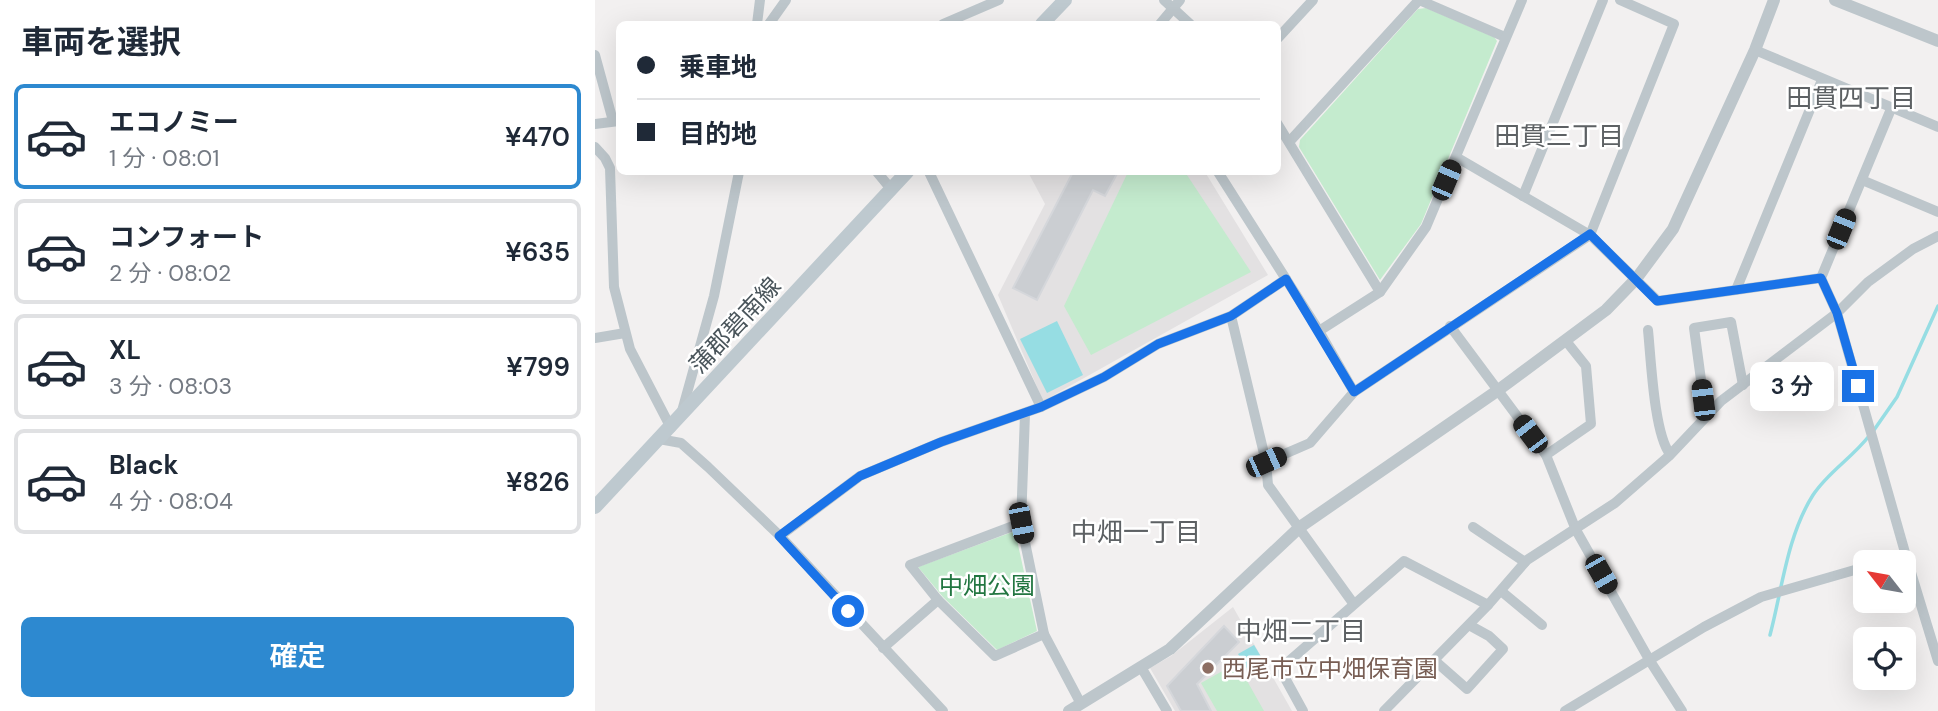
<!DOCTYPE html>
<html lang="ja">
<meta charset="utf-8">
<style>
body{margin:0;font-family:"DM Sans","Noto Sans JP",sans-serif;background:#f2f2f3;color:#1f2937;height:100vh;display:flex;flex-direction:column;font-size:26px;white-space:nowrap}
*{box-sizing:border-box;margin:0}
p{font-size:23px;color:#747a83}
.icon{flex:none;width:38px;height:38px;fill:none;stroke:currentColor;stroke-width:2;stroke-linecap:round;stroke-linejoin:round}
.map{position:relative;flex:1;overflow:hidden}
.drawer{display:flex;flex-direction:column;background:#fff;width:595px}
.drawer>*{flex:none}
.hud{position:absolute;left:21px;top:21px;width:665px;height:154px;border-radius:10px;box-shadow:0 7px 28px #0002;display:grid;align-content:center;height:154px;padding:0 21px;background:#fff}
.needle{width:46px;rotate:301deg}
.buttons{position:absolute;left:1258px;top:550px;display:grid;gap:14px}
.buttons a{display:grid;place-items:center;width:63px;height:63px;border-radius:10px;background:#fff;box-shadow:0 7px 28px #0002;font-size:35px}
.end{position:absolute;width:32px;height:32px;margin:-16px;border:9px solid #1a73e8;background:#fff;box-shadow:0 0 0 4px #fff}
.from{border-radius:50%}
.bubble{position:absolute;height:49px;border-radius:10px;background:#fff;box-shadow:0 7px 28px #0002;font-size:23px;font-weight:600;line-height:49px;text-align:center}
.car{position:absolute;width:21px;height:42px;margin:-21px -10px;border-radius:9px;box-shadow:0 0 5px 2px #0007;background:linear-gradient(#222 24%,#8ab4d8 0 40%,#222 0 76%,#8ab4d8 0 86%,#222 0)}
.hud b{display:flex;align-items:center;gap:24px;height:66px;font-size:26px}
.hud b+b{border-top:2px solid #e0e1e3}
.hud i{width:18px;height:18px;background:#1f2937}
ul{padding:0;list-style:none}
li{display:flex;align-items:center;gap:21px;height:105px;margin:0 14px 10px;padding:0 7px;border:4px solid #e0e1e3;border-radius:10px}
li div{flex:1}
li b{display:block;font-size:26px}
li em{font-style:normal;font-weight:600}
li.current{border-color:#2d89d0}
li>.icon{width:63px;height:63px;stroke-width:1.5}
h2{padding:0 21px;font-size:32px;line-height:84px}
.cta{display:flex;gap:14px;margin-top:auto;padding:14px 21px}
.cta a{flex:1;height:80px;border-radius:10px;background:#2d89d0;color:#fff;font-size:28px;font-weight:600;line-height:80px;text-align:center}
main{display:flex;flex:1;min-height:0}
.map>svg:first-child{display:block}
.education{fill:#e3e1e2}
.green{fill:#c4ebce}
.water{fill:#96dde3}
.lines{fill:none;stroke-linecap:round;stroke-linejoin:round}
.stream{stroke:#96dde3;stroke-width:3.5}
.building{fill:#cbced2;stroke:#d5d7db;stroke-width:2}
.minor{stroke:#bdc6cb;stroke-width:10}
.tertiary{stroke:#bdc6cb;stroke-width:12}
.secondary{stroke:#bec9cf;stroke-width:14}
.route{stroke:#1a73e8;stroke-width:9}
.education-dot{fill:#8d6e63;stroke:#fff;stroke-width:2.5}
.labels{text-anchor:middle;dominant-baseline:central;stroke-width:5;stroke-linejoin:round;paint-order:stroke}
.street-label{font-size:24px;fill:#4a555b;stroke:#fff}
.park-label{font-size:24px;fill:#227641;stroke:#fff}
.education-label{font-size:24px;fill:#785e54;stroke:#fff;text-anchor:start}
.neighbourhood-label{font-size:26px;fill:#5d6164;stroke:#fff}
</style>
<main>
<section class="drawer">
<h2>車両を選択</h2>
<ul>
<li class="current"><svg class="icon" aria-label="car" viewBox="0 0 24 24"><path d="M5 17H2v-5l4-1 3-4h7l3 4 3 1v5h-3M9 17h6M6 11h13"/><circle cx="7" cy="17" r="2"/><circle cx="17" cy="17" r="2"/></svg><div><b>エコノミー</b><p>1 分 · 08:01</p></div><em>¥470</em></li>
<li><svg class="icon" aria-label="car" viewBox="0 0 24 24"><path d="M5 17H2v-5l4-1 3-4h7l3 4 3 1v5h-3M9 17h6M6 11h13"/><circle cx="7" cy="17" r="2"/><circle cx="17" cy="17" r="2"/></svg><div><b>コンフォート</b><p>2 分 · 08:02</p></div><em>¥635</em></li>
<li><svg class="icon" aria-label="car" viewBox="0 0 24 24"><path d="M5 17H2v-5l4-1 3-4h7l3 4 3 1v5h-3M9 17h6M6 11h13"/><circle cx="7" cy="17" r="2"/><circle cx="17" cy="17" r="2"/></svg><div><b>XL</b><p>3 分 · 08:03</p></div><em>¥799</em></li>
<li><svg class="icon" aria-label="car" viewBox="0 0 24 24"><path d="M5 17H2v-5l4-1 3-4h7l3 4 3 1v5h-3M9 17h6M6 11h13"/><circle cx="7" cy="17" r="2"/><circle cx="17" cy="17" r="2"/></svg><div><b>Black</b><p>4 分 · 08:04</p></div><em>¥826</em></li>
</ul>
<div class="cta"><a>確定</a></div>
</section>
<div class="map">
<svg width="1343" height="711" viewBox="0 0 1343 711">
<rect width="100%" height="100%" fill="#f2f0f0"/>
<g class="education">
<polygon points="433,172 610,172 673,275 448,401 403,295 450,204"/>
<polygon points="638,607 697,711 580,711 555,668 576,656"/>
</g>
<g class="green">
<polygon points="831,8 899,37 902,41 826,224 785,280 704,147 705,140 823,9"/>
<polygon points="533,172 590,172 656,272 496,355 469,306"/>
<polygon points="420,531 442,631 402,650 348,597 323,567"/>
<polygon points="642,663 669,711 622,711 606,683"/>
</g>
<g class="water">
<polygon points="462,321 488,375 452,393 425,339"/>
<polygon points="659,645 671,665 656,675 643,654"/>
</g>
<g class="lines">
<g class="stream">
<polyline points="1279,430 1302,397 1343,306"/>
<path d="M1175 635C1187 590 1192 536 1218 495 1233 472 1257 458 1274 436"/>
</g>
</g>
<g class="building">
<polygon points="478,172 523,172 510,196 498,190 442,300 418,288"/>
<polygon points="629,626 644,642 602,684 616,711 586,711 572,686"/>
</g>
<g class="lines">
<g class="minor">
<polyline points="569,0 595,24"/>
<polyline points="824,0 910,37"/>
<polyline points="162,24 165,0"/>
<polyline points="174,24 191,0"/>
<polyline points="348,24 404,0"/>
<polyline points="565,24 585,0"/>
<polyline points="682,39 718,0"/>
<polyline points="1160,50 1343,127"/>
<polyline points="0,55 18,121"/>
<polyline points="1296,109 1226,278 1242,313 1311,556 1343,661"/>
<polyline points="682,123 785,292"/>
<polyline points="0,124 24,121"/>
<polyline points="695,141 824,0"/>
<polyline points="0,147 10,158 15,168 19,287 35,349 76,428"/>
<polyline points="861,157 995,235 1063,301 1226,278"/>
<polyline points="282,172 296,189"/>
<polyline points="334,172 446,407"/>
<polyline points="623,172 724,331 759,392"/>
<polyline points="1267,180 1343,212"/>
<polyline points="928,196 1008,0"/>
<polyline points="1141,290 1227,80"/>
<polyline points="636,316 671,462 673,485 758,603"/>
<polyline points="855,326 951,455 981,530 1055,661 1087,711"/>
<path d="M1053 330C1056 359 1059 434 1075 454"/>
<polyline points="724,331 785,292 831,227 927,0"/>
<polyline points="0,338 30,333"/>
<polyline points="87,411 119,296 144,172"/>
<polyline points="430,414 426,523 449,634 486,704"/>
<polyline points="1111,417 1099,328 1136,322 1148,385"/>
<polyline points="64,439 86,443 113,467 185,536 348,711"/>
<polyline points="951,455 996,424 991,366 971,341"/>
<polyline points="671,462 715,443 759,392 995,235 1079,24 1025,0"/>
<polyline points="426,523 315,565 343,600 400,656 449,634"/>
<polyline points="878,527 930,562"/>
<polyline points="185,536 265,476 346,442 446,407 509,377 563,344 636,316 691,279"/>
<polyline points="1290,562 1311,556"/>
<polyline points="906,591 947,625"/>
<polyline points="288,648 343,600"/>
<polyline points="839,660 872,689 908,649 894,636 874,625"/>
<polyline points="546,667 572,711"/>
<polyline points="708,711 685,669 809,561 893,605"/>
<polyline points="789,711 893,605 932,560 1020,503 1074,456 1126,401 1242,313 1273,282 1318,249 1343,236"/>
<polyline points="970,711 1109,627 1166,597 1270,567"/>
</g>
<g class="tertiary">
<polyline points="1240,0 1343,41"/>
<polyline points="474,711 575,649 705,527 902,391 1011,310 1041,279 1078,229 1160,50 1179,0"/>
</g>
<g class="secondary">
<polyline points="447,24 470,0"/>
<polyline points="0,507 312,172"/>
</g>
</g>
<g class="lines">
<polyline class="route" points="253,611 184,536 265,476 346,442 446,407 509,377 563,344 636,316 691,279 759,392 995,234 1062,301 1226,278 1242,313 1263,386"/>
</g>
<circle class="education-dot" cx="613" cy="668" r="7"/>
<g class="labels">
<g class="street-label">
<text transform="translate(140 325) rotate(-47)">蒲郡碧南線</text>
</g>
<g class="park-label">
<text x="392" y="585">中畑公園</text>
</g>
<g class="education-label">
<text x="627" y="668">西尾市立中畑保育園</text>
</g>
<g class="neighbourhood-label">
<text x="1256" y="98">田貫四丁目</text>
<text x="964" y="136">田貫三丁目</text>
<text x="541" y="532">中畑一丁目</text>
<text x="706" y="631">中畑二丁目</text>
</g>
</g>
</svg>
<div class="buttons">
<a><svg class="needle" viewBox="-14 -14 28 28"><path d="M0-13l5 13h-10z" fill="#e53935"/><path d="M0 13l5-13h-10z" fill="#747a83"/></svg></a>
<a><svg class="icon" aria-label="locate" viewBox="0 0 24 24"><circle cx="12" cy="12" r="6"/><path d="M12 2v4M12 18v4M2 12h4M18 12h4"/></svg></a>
</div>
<i class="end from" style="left:253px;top:611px"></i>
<i class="end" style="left:1263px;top:386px"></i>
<div class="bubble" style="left:1155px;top:362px;width:84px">3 分</div>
<i class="car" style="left:851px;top:180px;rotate:23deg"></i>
<i class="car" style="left:1246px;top:229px;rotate:22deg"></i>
<i class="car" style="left:1108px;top:400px;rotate:353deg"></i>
<i class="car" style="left:935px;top:434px;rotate:323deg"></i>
<i class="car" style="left:671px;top:462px;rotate:66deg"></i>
<i class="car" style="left:426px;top:523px;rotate:169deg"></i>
<i class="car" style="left:1006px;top:574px;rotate:150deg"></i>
<div class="hud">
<b><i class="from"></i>乗車地</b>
<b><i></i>目的地</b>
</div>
</div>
</main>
